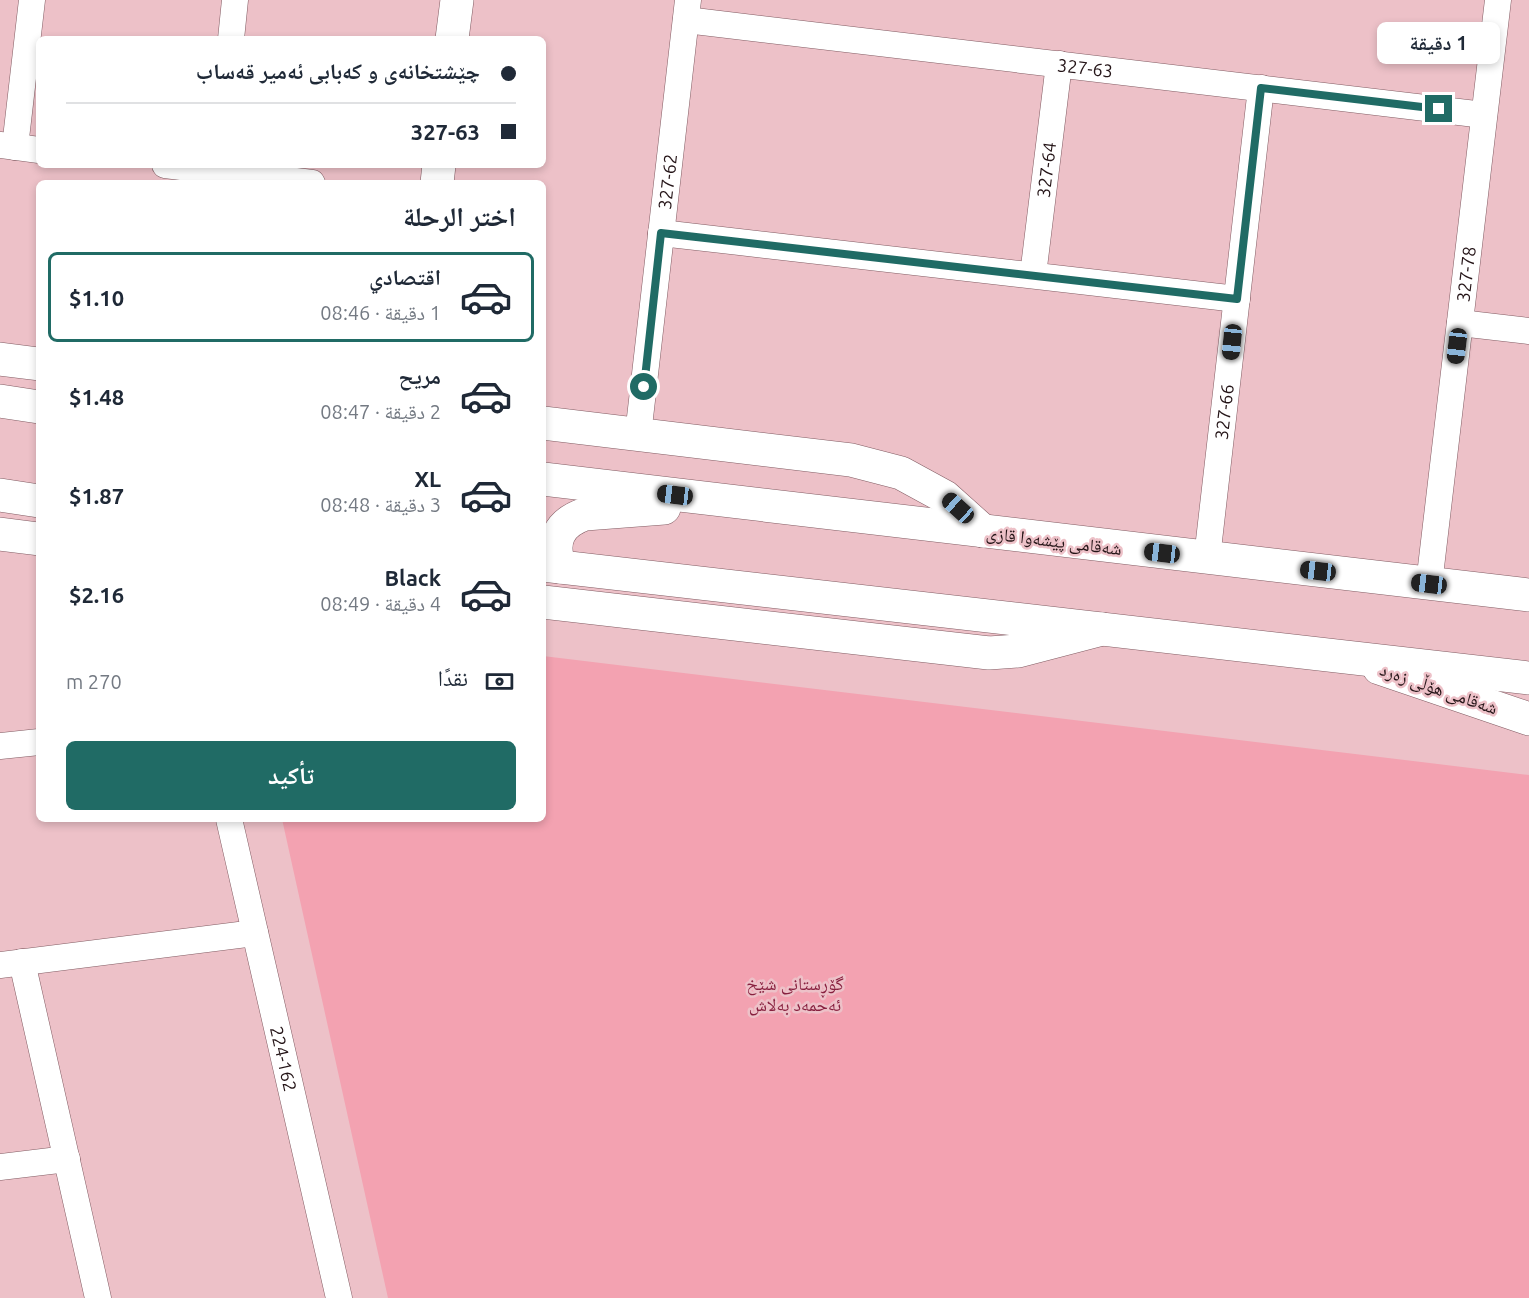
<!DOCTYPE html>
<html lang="ar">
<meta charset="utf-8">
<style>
body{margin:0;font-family:Ubuntu,"Noto Naskh Arabic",sans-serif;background:#f6f6f7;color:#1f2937;direction:rtl;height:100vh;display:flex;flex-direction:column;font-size:22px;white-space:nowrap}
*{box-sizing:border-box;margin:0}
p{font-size:20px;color:#747a83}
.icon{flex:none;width:33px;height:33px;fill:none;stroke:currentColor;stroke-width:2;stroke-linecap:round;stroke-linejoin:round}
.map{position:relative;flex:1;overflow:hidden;direction:ltr}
.sheet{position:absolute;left:36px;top:180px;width:510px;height:642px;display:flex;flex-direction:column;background:#fff;border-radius:9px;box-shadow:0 3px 9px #0003;direction:rtl}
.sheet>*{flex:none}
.top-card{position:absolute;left:36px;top:36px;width:510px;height:132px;border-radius:9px;box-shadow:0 3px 9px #0003;direction:rtl;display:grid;align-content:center;height:132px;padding:0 30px;background:#fff}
.end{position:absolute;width:27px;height:27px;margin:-14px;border:8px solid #206b65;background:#fff;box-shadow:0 0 0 3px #fff}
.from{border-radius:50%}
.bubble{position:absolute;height:42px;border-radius:9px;background:#fff;box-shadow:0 3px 9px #0003;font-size:20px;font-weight:700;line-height:42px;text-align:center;direction:rtl}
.car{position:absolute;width:18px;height:36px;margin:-18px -9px;border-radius:8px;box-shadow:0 0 4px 2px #0007;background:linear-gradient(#222 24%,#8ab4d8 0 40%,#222 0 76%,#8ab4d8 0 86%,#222 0)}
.top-card b{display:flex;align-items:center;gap:21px;height:57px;font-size:22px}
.top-card b+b{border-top:2px solid #e0e1e3}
.top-card i{width:15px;height:15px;background:#1f2937}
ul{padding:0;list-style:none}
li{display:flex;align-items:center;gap:18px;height:90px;margin:0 12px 9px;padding:0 18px;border:3px solid transparent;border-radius:9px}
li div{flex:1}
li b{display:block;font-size:22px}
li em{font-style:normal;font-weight:700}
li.current{border-color:#206b65}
li>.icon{width:54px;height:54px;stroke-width:1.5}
h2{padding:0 30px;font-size:27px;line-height:72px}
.pay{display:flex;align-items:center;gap:15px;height:66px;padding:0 30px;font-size:22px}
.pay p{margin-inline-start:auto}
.button{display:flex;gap:12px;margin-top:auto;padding:12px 30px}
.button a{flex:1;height:69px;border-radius:9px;background:#206b65;color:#fff;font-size:24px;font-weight:700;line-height:69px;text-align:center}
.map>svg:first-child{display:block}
.green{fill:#f3a2b1}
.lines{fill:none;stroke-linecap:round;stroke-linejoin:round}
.minor-casing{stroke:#825c63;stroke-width:27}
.tertiary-casing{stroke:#825c63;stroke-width:34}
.trunk-casing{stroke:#825c63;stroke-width:34}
.minor{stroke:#fff;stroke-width:26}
.tertiary{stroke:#fff;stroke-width:33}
.trunk{stroke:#fff;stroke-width:33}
.route{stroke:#206b65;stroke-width:8}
.labels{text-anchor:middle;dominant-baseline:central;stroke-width:5;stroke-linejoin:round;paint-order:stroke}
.street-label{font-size:18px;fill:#241417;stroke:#edc1c8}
.park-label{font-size:18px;fill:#88203f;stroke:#edc1c8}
</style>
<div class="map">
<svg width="1529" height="1298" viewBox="0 0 1529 1298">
<rect width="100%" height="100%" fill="#edc1c8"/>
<polygon class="green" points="543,656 1529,775 1529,1298 388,1298 282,819 543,819"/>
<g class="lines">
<g class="minor-casing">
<g id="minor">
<path id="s1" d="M686 20 1484 115"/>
<polyline points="231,39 235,0"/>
<polyline points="0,145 39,150"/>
<polyline points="15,147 32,0"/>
<polyline points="165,165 312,183"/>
<polyline points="661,233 1237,299"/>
<path id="s2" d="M1033 275 1059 64"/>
<polyline points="1460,323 1529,331"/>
<path id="s3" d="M638 435 688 0"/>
<path id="s4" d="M1207 558 1261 88"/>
<path id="s5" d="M1429 584 1498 0"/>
<polyline points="0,746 39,742"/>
<path id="s6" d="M229 819 339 1298"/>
<polyline points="22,962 98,1298"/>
<polyline points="0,965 255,933"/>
<polyline points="0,1167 67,1159"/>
</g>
</g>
<g class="tertiary-casing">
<g id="tertiary">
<polyline points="452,39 457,0"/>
<polyline points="437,183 439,165"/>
<polyline points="0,359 39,364"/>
<polyline points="543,423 851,460 901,473 945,497 983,531"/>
<polyline points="0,534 39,539"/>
<polyline points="543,602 989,653 1018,651 1102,629"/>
<polyline points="1379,668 1529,719"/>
</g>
</g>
<g class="trunk-casing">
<g id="trunk">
<polyline points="0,401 39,407"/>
<polyline points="543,479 1529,595"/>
<polyline points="0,495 39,501"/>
<polyline points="543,565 1529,678"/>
<path d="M560 567C550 541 559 523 585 514L664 508"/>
</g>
</g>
<use href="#minor" class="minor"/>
<use href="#tertiary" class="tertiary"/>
<use href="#trunk" class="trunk"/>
</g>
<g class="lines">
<polyline class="route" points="644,387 661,233 1237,299 1261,88 1439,109"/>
</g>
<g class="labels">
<g class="street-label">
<text stroke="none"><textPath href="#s1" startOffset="402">327-63</textPath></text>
<text stroke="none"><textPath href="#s2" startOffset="106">327-64</textPath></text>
<text stroke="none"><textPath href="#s3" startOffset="255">327-62</textPath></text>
<text stroke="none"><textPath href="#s5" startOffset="312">327-78</textPath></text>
<text stroke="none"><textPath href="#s4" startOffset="147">327-66</textPath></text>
<text transform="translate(1054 540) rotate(7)">شەقامی پێشەوا قازی</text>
<text transform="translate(1439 688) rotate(19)">شەقامی هۆڵی زەرد</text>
<text stroke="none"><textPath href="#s6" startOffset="246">224-162</textPath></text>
</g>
<g class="park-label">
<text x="795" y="983">گۆڕستانی شێخ<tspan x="795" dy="21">ئەحمەد بەلاش</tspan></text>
</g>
</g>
</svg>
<i class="end from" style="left:644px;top:387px"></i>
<i class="end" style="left:1439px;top:109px"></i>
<div class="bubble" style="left:1377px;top:22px;width:123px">1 دقيقة</div>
<i class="car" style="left:1232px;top:342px;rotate:186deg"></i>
<i class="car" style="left:1457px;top:346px;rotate:187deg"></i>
<i class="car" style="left:675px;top:495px;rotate:277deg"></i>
<i class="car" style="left:958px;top:508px;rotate:312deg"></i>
<i class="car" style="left:1162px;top:553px;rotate:277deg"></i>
<i class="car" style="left:1318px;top:571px;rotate:277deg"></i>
<i class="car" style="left:1429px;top:584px;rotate:277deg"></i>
<div class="top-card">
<b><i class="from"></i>چێشتخانەی و کەبابی ئەمیر قەساب</b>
<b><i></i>327-63</b>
</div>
<section class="sheet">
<h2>اختر الرحلة</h2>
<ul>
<li class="current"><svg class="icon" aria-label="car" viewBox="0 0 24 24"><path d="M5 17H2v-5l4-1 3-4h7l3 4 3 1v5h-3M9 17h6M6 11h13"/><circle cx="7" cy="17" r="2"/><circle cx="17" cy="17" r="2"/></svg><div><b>اقتصادي</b><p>1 دقيقة · 08:46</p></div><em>$1.10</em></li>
<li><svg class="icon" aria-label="car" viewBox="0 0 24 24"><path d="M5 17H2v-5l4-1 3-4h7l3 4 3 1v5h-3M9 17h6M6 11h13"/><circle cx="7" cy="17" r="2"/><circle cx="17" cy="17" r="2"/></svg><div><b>مريح</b><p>2 دقيقة · 08:47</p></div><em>$1.48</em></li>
<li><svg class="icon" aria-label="car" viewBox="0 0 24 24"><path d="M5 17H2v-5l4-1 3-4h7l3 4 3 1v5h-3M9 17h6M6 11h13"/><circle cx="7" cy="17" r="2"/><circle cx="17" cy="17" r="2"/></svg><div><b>XL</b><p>3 دقيقة · 08:48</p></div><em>$1.87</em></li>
<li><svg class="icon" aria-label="car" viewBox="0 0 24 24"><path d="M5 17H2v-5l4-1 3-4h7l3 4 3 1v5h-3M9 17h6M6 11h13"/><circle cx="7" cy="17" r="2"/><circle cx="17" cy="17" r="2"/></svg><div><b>Black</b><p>4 دقيقة · 08:49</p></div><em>$2.16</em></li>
</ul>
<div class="pay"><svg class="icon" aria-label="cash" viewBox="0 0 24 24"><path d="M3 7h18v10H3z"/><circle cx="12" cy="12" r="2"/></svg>نقدًا<p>270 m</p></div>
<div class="button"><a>تأكيد</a></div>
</section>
</div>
